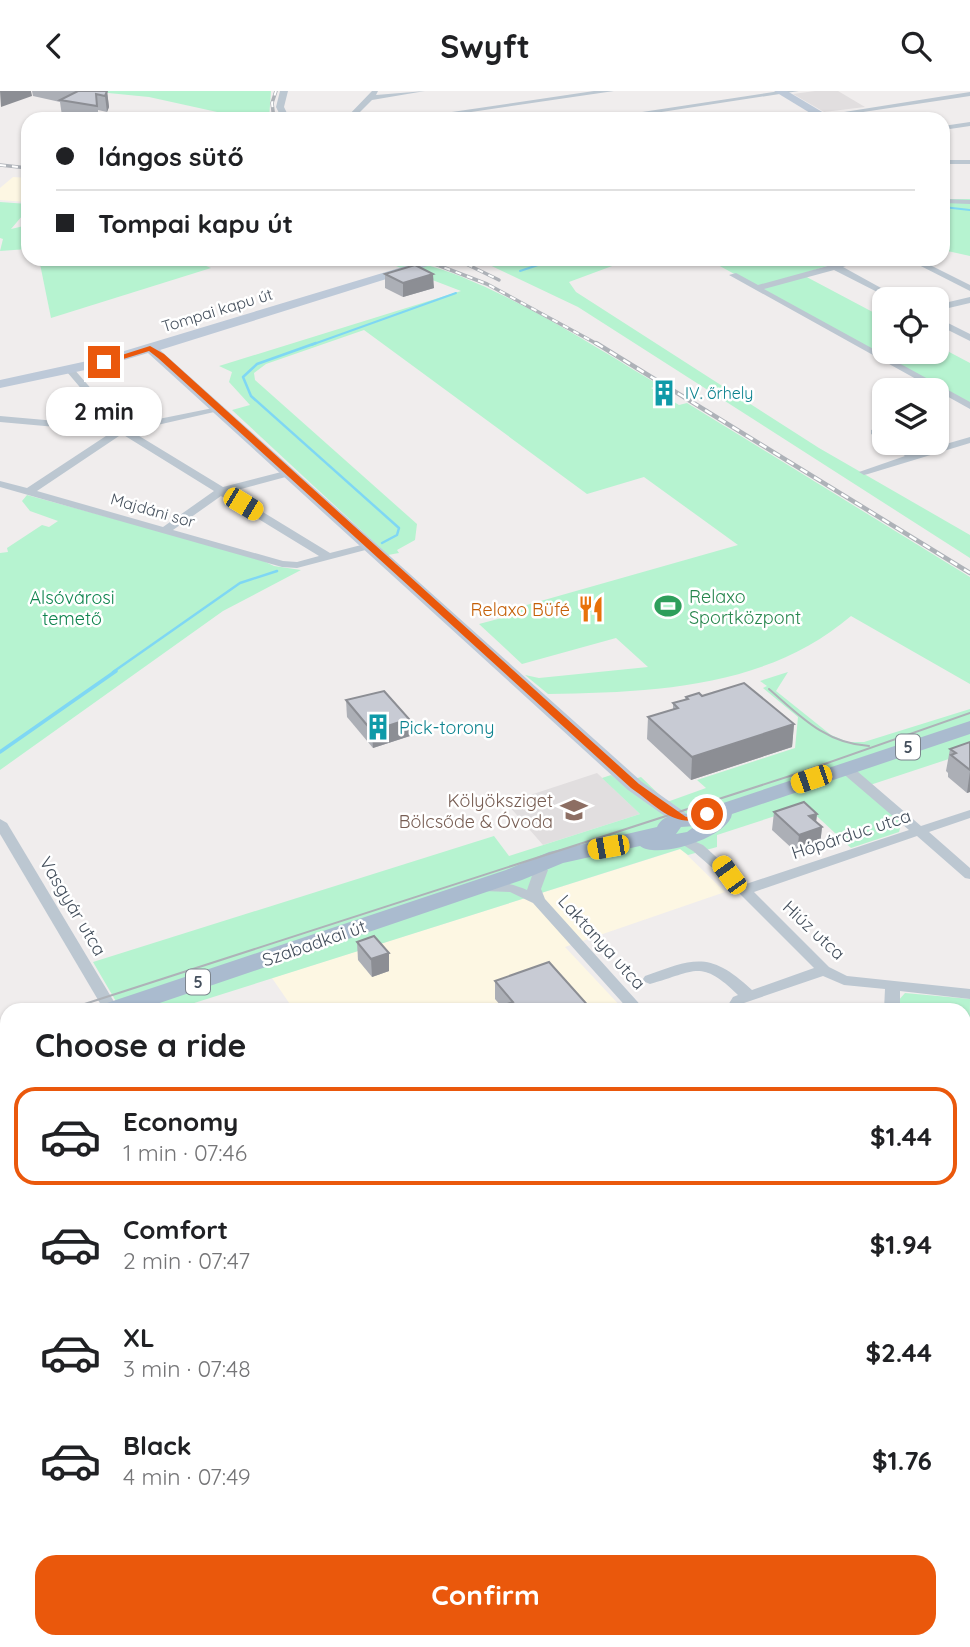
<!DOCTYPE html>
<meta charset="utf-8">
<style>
body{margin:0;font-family:Quicksand,sans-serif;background:#f2f2f2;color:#202124;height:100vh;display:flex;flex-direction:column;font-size:26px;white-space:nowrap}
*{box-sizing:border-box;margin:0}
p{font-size:23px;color:#757577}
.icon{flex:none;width:38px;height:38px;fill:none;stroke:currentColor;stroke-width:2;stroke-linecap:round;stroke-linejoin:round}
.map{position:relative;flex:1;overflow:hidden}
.side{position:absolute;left:0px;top:912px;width:971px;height:646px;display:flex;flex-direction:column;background:#fff;border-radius:21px 21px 0 0;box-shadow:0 2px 5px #0004}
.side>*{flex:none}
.guide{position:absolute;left:21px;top:21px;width:929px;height:154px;border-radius:21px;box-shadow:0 2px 5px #0004;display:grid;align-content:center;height:154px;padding:0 35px;background:#fff}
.controls{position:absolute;left:872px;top:196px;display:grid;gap:14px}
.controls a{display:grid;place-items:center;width:77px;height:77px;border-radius:14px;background:#fff;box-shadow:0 2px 5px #0004;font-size:35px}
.end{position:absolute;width:32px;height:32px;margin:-16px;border:9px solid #ea580c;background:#fff;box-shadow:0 0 0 4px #fff}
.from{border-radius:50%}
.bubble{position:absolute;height:49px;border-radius:21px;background:#fff;box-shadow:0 2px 5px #0004;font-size:23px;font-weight:700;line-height:49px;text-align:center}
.car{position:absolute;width:21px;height:42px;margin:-21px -10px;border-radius:9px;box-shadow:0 0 5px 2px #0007;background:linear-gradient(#f5c518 24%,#345 0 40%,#f5c518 0 76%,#345 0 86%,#f5c518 0)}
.guide b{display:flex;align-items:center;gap:24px;height:66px;font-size:26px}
.guide b+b{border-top:2px solid #e0e0e0}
.guide i{width:18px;height:18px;background:#202124}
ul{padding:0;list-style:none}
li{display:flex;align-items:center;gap:21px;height:98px;margin:0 14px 10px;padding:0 21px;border:4px solid transparent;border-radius:21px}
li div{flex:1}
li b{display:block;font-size:26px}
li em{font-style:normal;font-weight:700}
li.active{border-color:#ea580c}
li>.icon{width:63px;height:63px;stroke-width:1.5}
h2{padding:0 35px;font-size:32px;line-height:84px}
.primary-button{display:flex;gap:14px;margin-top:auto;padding:14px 35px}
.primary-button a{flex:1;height:80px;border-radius:21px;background:#ea580c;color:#fff;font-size:28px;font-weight:700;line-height:80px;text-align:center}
header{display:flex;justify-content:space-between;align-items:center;height:91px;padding:0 35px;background:#fff;font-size:32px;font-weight:700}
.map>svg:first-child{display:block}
.commercial{fill:#fdf7e3}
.education{fill:#e1dedf}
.green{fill:#b6f3d0}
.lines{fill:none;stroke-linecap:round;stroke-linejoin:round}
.stream-far2{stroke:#7fd7f4;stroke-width:2}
.stream-far1{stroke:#7fd7f4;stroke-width:2.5}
.stream{stroke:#7fd7f4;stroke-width:3.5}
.street{fill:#bcc7d1;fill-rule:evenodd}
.secondary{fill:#bdc9d8;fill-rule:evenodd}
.primary{fill:#aabbcf;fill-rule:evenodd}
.tram{stroke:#aeb2b8;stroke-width:2}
.rail-far1-casing{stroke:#aeb2b8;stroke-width:3.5}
.rail-casing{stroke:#aeb2b8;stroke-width:4.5}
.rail-far1{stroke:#fff;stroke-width:2;stroke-dasharray:6;stroke-linecap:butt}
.rail{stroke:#fff;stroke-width:2.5;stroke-dasharray:8;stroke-linecap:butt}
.wall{fill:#acafb6}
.shaded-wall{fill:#8c8e94}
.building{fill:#c8cbd4;stroke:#8c8e94;stroke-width:2}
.route{fill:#ea580c}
.labels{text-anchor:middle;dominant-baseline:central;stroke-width:5;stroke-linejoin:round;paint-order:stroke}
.far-street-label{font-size:16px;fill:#444f5c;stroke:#fff}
.far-culture-label{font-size:16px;fill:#0d838f;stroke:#fff;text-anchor:start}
.shield{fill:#fff;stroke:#7c848d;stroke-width:2}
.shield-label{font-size:16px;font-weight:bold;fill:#444f5c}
.leisure-label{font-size:18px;fill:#27864d;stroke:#fff;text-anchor:start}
.park-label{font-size:18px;fill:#0e844e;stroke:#fff}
.food-label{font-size:18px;fill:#c56008;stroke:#fff;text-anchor:end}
.culture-label{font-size:18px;fill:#0d838f;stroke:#fff;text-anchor:start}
.education-label{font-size:18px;fill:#785e54;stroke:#fff;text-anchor:end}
.street-label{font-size:18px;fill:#444f5c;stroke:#fff}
</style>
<header><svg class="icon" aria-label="back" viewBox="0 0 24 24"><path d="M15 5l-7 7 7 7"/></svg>Swyft<svg class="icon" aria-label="search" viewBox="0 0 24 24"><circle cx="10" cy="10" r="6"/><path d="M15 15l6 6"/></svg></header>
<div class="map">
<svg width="970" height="1556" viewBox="0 0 970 1556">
<rect width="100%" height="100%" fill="#f0eded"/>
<g class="commercial">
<polygon points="13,86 28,87 26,111 0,109 0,97"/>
<polygon points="681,758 725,801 565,856 624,919 294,919 272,887"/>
<polygon points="0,1032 7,1045 7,1550 838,1551 826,1556 0,1556"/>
<polygon points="964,1275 970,1281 970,1491 964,1494"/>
</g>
<g class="education">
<polygon points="815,0 838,0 865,16 824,21 793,3"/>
<polygon points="597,682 640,723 543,754 509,715 521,712 518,708"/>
</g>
<g class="green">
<polygon points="88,0 271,0 269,28 249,28 149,6"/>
<polygon points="943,108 970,108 970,165 943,159"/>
<polygon points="0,111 28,113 28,118 11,138 28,134 28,158 0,160 3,148 0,147"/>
<polygon points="39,168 190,168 211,177 51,227"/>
<path d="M389 168C461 168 595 256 659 294L651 297 679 314 687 312 970 486V593L851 525C767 597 654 601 548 603L525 584 539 587 648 576 616 547 522 573 479 533 513 524 509 519 738 454 644 386 587 403 364 239 266 273 254 282 255 289 417 433 415 449 397 459 399 462 388 464 232 319 250 314 229 291 232 281 219 275 461 200 383 170Z"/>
<polygon points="477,168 631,168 569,191 576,201 819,357 970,444 970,467 578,216"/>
<polygon points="707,168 850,168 801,183 884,227 884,261 936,261 936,254 970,272 970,312"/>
<polygon points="27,404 255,466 274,475 301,479 223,520 0,679 0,462 8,461 7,457 42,434 49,436 58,430 30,420 22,410"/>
<polygon points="788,581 776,600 831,644 848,651 864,651 970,618 970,661 864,696 902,730 899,741 851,757 806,715 717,744 717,756 688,764 680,758 172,919 121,919 93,871 494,745 509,765 640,723 602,687 611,684 622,692 641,686 667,711 706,697 697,689 795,657 798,626 763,597 767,595 760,590"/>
<polygon points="905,902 970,908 969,1014 964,1013 964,919 897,919 898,910"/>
<polygon points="7,1278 7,1374 0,1360 0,1280"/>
<polygon points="970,1491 970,1556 826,1556 838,1550 964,1550 964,1494"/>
<polygon points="7,1547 7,1550 198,1550 200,1556 1,1556"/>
</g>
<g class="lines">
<g class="stream-far2">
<polyline points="943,116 970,119"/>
<polyline points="520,180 556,168"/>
<polyline points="311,254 456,202"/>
</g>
<g class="stream-far1">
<polyline points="316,252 257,273 243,286 251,305 399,437 397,444 382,452"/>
<polyline points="113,581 240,492 277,480"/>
</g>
<polyline class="stream" points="0,661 116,580"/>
<g class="street">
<polygon points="280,0 288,0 284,16 290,28 282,28 276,16"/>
<polygon points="372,0 378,0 376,4 425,0 372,9 353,28 345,28"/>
<polygon points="594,0 614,0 424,28 404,28"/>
<polygon points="780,0 799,0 616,28 596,28"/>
<polygon points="970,1 970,5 823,27 819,25"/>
<polygon points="970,31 970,35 943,39 943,35"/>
<rect x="943" y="69" width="27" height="4"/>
<polygon points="943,108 970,109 970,113 943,112"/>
<polygon points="853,168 867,168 843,176 901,208 891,208 834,179 764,198 970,311 970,318 729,184 736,182 758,194"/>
<polygon points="907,168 918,168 970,194 970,200"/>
<polygon points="970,206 970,212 936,220 936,214"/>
<polygon points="936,226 970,243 970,250 936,233"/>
<path d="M70 276 73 277 124 335 223 315V319L131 340 223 396 289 379 293 380V384L230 401 330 462 369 452 375 455 373 457 297 477 282 476 0 396V390L27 397 112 341 0 331V325L113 335 67 281V277ZM122 343 214 400 163 436 37 400ZM221 405 319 465 297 471 283 470 173 439Z"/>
<polygon points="875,338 884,342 884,350 871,343 871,339"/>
<polygon points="970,346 970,352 868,383 864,384 859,381 905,365 887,352 899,352 915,362"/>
<path d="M845 673 850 674 921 735 970 719V727L929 741 970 777V788L965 787 917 745 754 801 829 876 847 885 970 898V908L900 900V919H884L885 898 844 894 823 885 744 912 740 919H725L733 906 738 904C700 867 695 881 650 893L645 891 643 888 645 885C695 867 710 860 752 899L814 877 724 787 693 760 675 749 682 745 703 754 746 793 909 739 840 680 838 677 840 674Z"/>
<polygon points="0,728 7,732 119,919 104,919 0,743"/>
<path d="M541 775 548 779 541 798 545 808 645 919H629L533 812 510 801 484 800 477 796C488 786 514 793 527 799L534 779Z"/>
<polygon points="964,1011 970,1012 970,1024 964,1022"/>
<polygon points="964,1274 970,1276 970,1295 964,1293"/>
<polygon points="970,1407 970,1423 964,1425 964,1409"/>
<polygon points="676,1550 705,1550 703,1556 674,1556"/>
</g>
<g class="secondary">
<polygon points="774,0 787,0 834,28 820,28"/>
<polygon points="429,168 450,168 160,259 642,691 690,725 693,729 690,733 676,733 628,699 148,262 104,275 0,297 0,289 101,267"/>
<polygon points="0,1127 7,1129 7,1160 0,1157"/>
<polygon points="0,1183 7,1185 7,1216 0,1214"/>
<polygon points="7,1242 7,1284 0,1285 0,1245"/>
<polygon points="196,1550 227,1550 229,1556 197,1556"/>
</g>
<g class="primary">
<path d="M970 630V643L732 723C729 746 658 769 640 755L563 772 522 789 139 919H101L104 913 506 779 549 761 657 736C663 723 677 723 690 723ZM695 735 687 741 676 743 681 736Z"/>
<polygon points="7,945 7,961 0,963 0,947"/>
</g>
<g class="tram">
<path d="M769 598C800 625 826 653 869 655"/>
<polyline points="66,919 796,683 970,622"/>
<polyline points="0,940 7,938"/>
</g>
<g class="rail-far1-casing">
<g id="rail-far1">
<polyline points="274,28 272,12 276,0"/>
<polyline points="0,74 28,77"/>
<polyline points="422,168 487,193 599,254"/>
<polyline points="456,168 499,189"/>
</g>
</g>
<g class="rail-casing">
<polyline id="rail" points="596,252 970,482"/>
</g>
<use href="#rail-far1" class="rail-far1"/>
<use href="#rail" class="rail"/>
</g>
<g class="wall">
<polygon points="32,0 107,0 109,16 107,21 98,19 98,28 79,28 62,25 60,11 33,5"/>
<polygon points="385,183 434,197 403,206 385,197"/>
<polygon points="702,605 794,633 792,656 691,689 647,648 648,626 673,618 673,612 685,609 686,606"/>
<polygon points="346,609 409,628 410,645 373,657 347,626"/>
<polygon points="970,651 970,701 967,702 948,686 948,682 946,680 950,658"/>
<polygon points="774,721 817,723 816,732 822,736 820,754 797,762 772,739"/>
<polygon points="357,851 389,862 389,880 372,886 358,869"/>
<polygon points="495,890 592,919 501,915 495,908"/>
</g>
<g class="shaded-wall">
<polygon points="0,0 31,0 32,5 1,16"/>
<polygon points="107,0 109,16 107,21 105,5"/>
<polygon points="433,183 434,197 403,206 403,192"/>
<polygon points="409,628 410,645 373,657 372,640"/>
<polygon points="794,633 792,656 691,689 692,666"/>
<polygon points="970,680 970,701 967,702"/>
<polygon points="817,723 815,738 822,736 820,754 797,762 799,744 809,725"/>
<polygon points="389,862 389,880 372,886 371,868"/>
<polygon points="7,1521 7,1547 0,1556 0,1531"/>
</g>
<g class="building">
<polygon points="78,0 107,0 105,5 96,3 97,15 60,9"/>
<polygon points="415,174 433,183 403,192 385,183"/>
<polygon points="744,592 794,633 692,666 648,626 678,617 673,612 688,608 686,606 699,602 702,605"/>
<polygon points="384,600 409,628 372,640 346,609"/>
<polygon points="970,651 970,679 951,664 956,662 950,658"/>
<polygon points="804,711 817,723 809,725 822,736 799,744 774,721"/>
<polygon points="374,845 389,862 371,868 357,851"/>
<polygon points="549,871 592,919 490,919 513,911 495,890"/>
<polygon points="0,1468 7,1471 7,1521 0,1531"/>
</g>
<path class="route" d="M150 255 164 263 639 693 686 726 711 721V725C675 740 660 717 631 697L158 267 149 260 104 274 100 271Z"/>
<defs>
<g id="building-bare" transform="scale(2.1)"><path d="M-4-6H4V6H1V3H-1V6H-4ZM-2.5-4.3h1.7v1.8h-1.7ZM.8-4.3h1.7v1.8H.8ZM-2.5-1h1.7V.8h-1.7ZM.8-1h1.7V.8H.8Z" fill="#0f9aa8" stroke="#fff" stroke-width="2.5" paint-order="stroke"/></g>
<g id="stadium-bare" transform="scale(2.1)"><path d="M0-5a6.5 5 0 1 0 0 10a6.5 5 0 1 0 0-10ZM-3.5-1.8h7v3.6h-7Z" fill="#2e9e5b" stroke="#fff" stroke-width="2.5" paint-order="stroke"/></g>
<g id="restaurant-bare" transform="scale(2.1)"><path d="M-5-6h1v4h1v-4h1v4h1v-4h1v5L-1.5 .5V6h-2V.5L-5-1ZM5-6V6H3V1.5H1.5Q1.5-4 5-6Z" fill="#e8710a" stroke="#fff" stroke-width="2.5" paint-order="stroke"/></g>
<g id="school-bare" transform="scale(2.1)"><path d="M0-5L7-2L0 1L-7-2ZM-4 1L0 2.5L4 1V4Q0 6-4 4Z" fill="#8d6e63" stroke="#fff" stroke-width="2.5" paint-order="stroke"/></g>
</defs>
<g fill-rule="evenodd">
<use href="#building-bare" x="664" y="302"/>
<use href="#stadium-bare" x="668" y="515"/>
<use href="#restaurant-bare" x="591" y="518"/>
<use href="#building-bare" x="378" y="636"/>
<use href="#school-bare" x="574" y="719"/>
</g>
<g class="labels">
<g class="far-street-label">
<text transform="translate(217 219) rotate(-17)">Tompai kapu út</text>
<text transform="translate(153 419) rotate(16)">Majdáni sor</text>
</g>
<g class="far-culture-label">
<text x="685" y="302">IV. őrhely</text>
</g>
<g class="shield">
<rect x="896" y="643.5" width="24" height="25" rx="5"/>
<rect x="186" y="878.5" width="24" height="25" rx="5"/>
</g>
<g class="shield-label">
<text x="908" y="656">5</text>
<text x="198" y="891">5</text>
</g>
<g class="leisure-label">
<text x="689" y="505">Relaxo<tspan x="689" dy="21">Sportközpont</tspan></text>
</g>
<g class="park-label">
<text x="72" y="506">Alsóvárosi<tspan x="72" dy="21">temető</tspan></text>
</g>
<g class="food-label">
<text x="570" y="518">Relaxo Büfé</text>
</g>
<g class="culture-label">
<text x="399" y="636">Pick-torony</text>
</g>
<g class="education-label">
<text x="553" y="709">Kölyöksziget<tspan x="553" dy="21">Bölcsőde &amp; Óvoda</tspan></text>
</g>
<g class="street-label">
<text transform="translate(851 743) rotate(-18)">Hópárduc utca</text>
<text transform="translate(73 815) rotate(59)">Vasgyár utca</text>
<text transform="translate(814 839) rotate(43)">Hiúz utca</text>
<text transform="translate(602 851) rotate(48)">Laktanya utca</text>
<text transform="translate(314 852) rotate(-19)">Szabadkai út</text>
</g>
</g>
</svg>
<div class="controls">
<a><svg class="icon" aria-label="locate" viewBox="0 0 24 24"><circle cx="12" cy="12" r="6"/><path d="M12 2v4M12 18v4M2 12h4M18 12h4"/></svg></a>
<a><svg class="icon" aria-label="layers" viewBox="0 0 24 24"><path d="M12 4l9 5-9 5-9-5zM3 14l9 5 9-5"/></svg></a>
</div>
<i class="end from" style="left:707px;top:723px"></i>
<i class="end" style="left:104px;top:271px"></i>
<div class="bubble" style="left:46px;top:296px;width:116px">2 min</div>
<i class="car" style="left:243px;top:413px;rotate:121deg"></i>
<i class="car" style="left:811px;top:688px;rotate:251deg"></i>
<i class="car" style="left:608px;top:756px;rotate:260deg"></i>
<i class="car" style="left:729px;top:784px;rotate:324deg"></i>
<div class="guide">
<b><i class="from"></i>lángos sütő</b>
<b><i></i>Tompai kapu út</b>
</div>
<section class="side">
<h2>Choose a ride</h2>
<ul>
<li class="active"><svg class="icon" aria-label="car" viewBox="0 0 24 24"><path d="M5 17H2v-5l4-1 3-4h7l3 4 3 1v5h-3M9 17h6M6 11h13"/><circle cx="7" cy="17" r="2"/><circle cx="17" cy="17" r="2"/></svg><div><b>Economy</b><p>1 min · 07:46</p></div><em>$1.44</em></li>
<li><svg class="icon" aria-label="car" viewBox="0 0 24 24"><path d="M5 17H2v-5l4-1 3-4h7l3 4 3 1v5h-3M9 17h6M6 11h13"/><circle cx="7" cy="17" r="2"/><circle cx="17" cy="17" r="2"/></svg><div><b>Comfort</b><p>2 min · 07:47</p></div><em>$1.94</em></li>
<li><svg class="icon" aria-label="car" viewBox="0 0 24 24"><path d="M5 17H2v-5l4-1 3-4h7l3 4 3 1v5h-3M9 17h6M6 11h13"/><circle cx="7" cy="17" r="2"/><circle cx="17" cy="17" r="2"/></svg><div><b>XL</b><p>3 min · 07:48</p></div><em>$2.44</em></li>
<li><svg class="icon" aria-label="car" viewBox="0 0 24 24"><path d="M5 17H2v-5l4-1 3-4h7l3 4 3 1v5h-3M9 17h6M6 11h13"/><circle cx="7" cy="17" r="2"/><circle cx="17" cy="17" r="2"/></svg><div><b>Black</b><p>4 min · 07:49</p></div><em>$1.76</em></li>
</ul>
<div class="primary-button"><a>Confirm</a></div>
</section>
</div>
